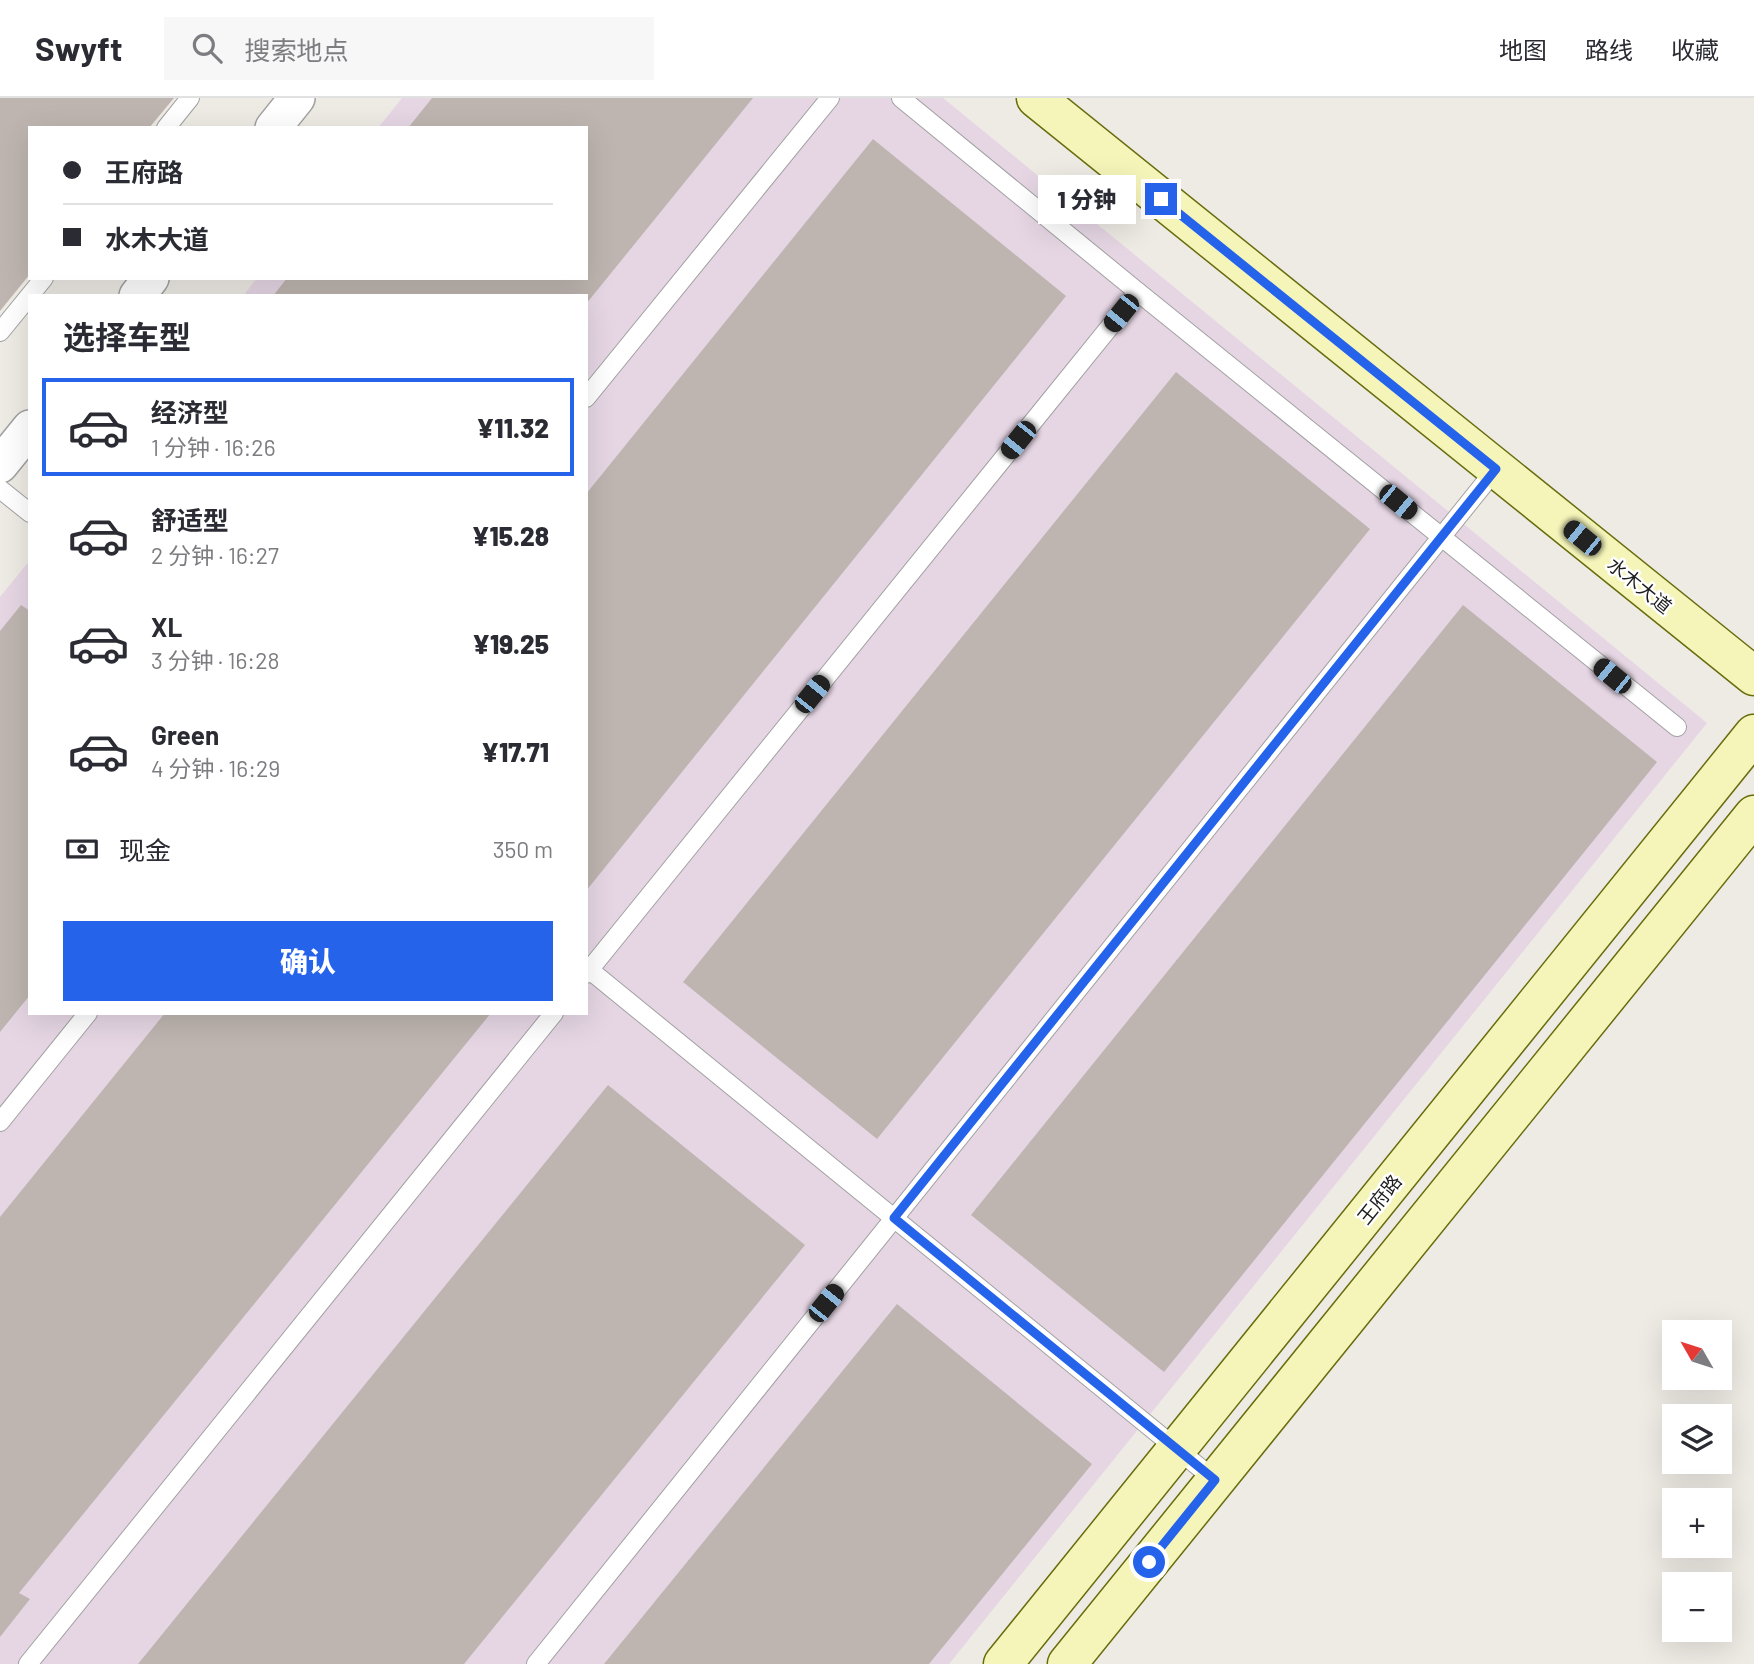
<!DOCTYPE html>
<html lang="zh">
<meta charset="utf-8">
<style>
body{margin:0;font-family:Barlow,"Noto Sans SC",sans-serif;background:#f7f7f7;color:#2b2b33;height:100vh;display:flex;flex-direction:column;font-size:26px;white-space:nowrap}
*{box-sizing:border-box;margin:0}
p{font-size:23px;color:#7c7c81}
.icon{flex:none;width:38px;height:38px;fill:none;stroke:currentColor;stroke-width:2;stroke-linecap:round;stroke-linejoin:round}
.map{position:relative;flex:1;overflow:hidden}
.drawer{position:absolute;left:28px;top:196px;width:560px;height:721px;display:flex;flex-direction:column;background:#fff;border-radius:0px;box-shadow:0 7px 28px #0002}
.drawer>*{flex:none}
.hud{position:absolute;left:28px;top:28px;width:560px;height:154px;border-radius:0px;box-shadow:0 7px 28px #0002;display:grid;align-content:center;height:154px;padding:0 35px;background:#fff}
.needle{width:46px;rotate:309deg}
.buttons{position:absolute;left:1662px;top:1222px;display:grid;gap:14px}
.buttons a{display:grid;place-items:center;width:70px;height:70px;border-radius:0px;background:#fff;box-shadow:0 7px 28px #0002;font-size:35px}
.end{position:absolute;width:32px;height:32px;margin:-16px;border:9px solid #2563eb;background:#fff;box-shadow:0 0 0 4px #fff}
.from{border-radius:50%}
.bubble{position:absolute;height:49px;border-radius:0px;background:#fff;box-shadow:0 7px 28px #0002;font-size:23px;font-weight:800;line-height:49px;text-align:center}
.car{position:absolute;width:21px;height:42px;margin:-21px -10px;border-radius:9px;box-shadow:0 0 5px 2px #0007;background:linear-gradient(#222 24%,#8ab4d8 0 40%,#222 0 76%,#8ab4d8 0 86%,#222 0)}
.hud b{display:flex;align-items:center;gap:24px;height:66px;font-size:26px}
.hud b+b{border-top:2px solid #e1e1e2}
.hud i{width:18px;height:18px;background:#2b2b33}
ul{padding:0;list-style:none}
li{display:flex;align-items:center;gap:21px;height:98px;margin:0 14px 10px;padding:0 21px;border:4px solid transparent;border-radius:0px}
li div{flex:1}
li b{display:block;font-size:26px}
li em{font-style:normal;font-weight:800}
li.current{border-color:#2563eb}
li>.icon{width:63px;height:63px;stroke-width:1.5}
h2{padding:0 35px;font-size:32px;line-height:84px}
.pay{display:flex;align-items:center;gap:18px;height:77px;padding:0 35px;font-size:26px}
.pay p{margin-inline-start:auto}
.primary-button{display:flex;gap:14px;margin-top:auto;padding:14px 35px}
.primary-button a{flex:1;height:80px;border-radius:0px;background:#2563eb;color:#fff;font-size:28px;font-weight:800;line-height:80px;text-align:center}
header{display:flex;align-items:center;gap:42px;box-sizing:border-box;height:98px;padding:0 35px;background:#fff;border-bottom:2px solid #e1e1e2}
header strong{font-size:33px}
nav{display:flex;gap:38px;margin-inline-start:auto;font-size:24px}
.search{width:490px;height:63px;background:#f7f7f7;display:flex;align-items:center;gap:18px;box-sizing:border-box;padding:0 24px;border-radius:0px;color:#7c7c81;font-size:26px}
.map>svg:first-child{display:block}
.industrial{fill:#e6d6e4}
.building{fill:#beb5b0}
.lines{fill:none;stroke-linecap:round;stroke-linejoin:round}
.lane-casing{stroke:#a1a1a1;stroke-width:20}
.street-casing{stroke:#a1a1a1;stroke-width:38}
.secondary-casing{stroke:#676c0c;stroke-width:41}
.lane{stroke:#fff;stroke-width:18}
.street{stroke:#fff;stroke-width:35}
.secondary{stroke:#f5f5ba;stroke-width:38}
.route{stroke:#2563eb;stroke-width:9}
.labels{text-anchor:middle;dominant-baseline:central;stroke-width:5;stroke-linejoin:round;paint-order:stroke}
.street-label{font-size:19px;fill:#1d1d1d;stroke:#fff}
</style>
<header>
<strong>Swyft</strong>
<div class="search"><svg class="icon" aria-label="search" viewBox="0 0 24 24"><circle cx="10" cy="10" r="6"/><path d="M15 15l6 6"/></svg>搜索地点</div>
<nav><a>地图</a><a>路线</a><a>收藏</a></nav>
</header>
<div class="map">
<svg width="1754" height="1566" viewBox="0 0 1754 1566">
<rect width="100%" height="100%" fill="#eeeae4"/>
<polygon class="industrial" points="402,0 943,0 1707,625 949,1566 0,1566 0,499 30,462 30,915 586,915 586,198 243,198 257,180 586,180 586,30 378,30"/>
<g class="building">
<polygon points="0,0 174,0 149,30 30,30 30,176 0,213"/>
<polygon points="432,0 753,0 586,206 586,198 273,198 287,180 586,180 586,30 408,30"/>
<polygon points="873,41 1066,198 586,793 586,396"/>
<polygon points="1176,274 1370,431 877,1041 683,884"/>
<polygon points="21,507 30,513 30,897 0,934 0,533"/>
<polygon points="1463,507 1657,664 1164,1274 971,1117"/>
<polygon points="165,915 491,915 19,1495 30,1501 0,1539 0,1119"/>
<polygon points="608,987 805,1147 464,1566 138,1566"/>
<polygon points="897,1206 1092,1366 929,1566 604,1566"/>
</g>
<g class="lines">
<g class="lane-casing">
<g id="lane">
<polyline points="901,0 1138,194 1677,629"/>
<polyline points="166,30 190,0"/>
<polyline points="0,234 44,180"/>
<polyline points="586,300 830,0"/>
<polyline points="0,391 30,415"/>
<polyline points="586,869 1215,1382"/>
<polyline points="586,876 1138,194"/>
<polyline points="0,1024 88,915"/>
<polyline points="28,1566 554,915"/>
<polyline points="536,1566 1496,371"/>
</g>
</g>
<g class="street-casing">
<g id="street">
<polyline points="273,30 297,0"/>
<polyline points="137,198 151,180"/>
<polyline points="0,367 30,330"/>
</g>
</g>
<g class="secondary-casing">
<g id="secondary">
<polyline points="1036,0 1754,578"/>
<polyline points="1003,1566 1754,636"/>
<polyline points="1067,1566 1754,717"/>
</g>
</g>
<use href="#lane" class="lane"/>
<use href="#street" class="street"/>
<use href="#secondary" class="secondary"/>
</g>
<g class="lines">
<polyline class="route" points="1149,1464 1215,1382 894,1120 1496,371 1161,101"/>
</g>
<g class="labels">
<g class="street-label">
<text transform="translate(1640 487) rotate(39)">水木大道</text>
<text transform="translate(1379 1101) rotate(-51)">王府路</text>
</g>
</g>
</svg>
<div class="buttons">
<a><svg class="needle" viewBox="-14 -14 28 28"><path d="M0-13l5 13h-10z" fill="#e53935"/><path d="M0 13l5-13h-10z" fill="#7c7c81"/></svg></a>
<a><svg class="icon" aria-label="layers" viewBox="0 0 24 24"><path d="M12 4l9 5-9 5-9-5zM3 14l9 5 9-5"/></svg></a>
<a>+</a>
<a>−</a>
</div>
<i class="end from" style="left:1149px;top:1464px"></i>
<i class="end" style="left:1161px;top:101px"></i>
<div class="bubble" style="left:1038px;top:77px;width:98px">1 分钟</div>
<i class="car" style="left:1121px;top:215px;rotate:219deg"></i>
<i class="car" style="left:1018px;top:342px;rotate:219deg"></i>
<i class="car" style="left:1398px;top:404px;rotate:129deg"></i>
<i class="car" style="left:1582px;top:440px;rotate:309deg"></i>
<i class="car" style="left:1612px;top:578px;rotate:309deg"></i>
<i class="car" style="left:812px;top:596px;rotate:39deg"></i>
<i class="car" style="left:826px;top:1205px;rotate:39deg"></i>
<div class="hud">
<b><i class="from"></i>王府路</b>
<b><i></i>水木大道</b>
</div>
<section class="drawer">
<h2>选择车型</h2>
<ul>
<li class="current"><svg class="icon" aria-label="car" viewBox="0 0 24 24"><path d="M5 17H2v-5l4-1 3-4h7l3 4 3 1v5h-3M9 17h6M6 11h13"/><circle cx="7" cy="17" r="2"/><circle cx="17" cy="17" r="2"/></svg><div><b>经济型</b><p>1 分钟 · 16:26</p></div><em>¥11.32</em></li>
<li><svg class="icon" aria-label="car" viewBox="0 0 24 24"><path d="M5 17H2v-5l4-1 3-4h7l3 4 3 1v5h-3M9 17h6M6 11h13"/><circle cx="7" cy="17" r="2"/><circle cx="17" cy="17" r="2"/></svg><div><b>舒适型</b><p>2 分钟 · 16:27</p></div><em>¥15.28</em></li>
<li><svg class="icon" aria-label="car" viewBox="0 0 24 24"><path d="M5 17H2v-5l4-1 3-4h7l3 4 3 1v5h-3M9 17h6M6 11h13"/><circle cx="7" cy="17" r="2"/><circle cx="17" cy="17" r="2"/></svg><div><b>XL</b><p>3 分钟 · 16:28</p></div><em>¥19.25</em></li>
<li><svg class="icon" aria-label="car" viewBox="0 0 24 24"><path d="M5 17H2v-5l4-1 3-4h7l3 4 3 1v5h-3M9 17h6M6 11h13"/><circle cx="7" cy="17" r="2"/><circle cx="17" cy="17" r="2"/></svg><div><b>Green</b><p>4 分钟 · 16:29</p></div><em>¥17.71</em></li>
</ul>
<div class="pay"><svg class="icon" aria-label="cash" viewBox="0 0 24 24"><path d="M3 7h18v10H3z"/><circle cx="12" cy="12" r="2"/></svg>现金<p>350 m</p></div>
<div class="primary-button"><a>确认</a></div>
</section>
</div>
